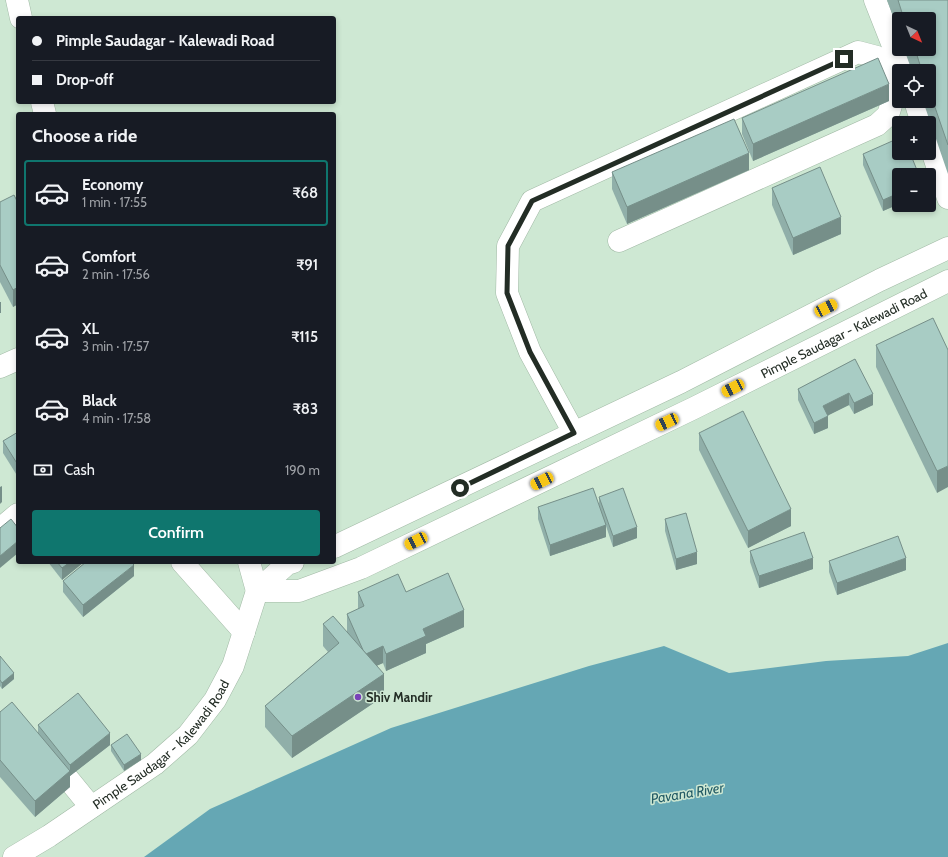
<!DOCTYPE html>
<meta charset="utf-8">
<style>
body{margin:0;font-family:Cabin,sans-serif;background:#242831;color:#f1f3f6;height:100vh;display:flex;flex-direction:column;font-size:15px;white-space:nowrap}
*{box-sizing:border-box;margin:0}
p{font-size:13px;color:#9ea1a6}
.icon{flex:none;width:22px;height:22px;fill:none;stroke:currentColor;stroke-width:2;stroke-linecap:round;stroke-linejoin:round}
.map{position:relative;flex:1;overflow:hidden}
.panel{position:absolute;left:16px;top:112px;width:320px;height:452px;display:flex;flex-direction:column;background:#171b24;border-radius:4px;box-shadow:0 2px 6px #0003}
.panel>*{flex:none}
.top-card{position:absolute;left:16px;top:16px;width:320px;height:88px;border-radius:4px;box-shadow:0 2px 6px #0003;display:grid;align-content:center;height:88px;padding:0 16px;background:#171b24}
.needle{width:26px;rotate:137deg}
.tools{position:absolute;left:892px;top:12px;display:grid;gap:8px}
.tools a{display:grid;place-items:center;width:44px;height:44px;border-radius:4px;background:#171b24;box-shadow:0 2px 6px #0003;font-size:20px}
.end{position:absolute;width:18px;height:18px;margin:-9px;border:5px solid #232d25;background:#fff;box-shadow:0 0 0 2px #fff}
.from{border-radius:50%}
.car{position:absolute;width:12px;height:24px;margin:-12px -6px;border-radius:5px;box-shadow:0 0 3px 1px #0007;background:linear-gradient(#f5c518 24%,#345 0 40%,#f5c518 0 76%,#345 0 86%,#f5c518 0)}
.top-card b{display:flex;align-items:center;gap:14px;height:38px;font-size:15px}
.top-card b+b{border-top:1px solid #363941}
.top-card i{width:10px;height:10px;background:#f1f3f6}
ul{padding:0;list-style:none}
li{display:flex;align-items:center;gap:12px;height:66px;margin:0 8px 6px;padding:0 8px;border:2px solid transparent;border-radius:4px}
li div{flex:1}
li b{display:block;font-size:15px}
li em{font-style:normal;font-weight:600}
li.on{border-color:#0f766e}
li>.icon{width:36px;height:36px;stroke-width:1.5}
h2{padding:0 16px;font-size:18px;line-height:48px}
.pay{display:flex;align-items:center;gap:10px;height:44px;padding:0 16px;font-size:15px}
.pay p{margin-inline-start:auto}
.cta{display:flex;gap:8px;margin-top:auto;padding:8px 16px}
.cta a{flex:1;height:46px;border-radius:4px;background:#0f766e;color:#fff;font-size:16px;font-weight:600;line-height:46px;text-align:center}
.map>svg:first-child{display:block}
.water{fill:#65a7b4}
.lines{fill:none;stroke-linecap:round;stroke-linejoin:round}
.minor-casing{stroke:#a1b9a5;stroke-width:23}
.major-casing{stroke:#a1b9a5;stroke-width:23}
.minor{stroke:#fff;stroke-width:22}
.major{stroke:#fff;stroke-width:22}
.wall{fill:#90afa9}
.shaded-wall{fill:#768f89}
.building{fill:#a8ccc4;stroke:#768f89}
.route{stroke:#232d25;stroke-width:5}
.poi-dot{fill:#7942b9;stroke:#cee8d3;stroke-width:1.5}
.labels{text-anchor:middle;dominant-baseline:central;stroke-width:3;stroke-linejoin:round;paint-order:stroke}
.street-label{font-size:13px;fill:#232d25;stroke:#cee8d3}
.poi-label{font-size:13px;font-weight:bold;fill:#232d25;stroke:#cee8d3;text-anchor:start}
.water-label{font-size:14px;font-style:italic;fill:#235b65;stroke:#cee8d3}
</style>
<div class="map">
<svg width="948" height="857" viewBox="0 0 948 857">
<rect width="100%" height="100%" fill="#cee8d3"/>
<polygon class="water" points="948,643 948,857 144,857 210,809 391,728 589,666 664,646 729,673 826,661 908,656"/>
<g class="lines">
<g class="minor-casing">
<g id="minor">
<polyline points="17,0 21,18"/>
<polyline points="875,0 903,71"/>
<polyline points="915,101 922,123"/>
<polyline points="42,102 45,114"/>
<polyline points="929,142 948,198"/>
<polyline points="0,367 18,359"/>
<polyline points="574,433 530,352 507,293 508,246 532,201 858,52 877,57 890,73 893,99 888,115 877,125 619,241"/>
<polyline points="0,529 18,514"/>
<polyline points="182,562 244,632"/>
<polyline points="249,562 257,591"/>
<polyline points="51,758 91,807"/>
</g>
</g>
<g class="major-casing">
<g id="major">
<polyline points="334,547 681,382 880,280 948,248"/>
<path id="s1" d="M257 591H299L361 568 694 408 948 281"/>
<path id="s2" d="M14 857 49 836 155 764 188 735 215 700 233 666 257 591 287 564 293 562"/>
</g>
</g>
<use href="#minor" class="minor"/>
<use href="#major" class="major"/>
</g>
<g class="wall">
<polygon points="887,0 948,0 948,174 923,101 929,101 929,71 912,71 904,49 929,49 929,19 899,19 899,33"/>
<polygon points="889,101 753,161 742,134 742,118"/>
<polygon points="863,154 899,175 899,204 883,211 863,165"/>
<polygon points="749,170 627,224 612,189 612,172"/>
<polygon points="772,188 841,234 793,255 772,205"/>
<polygon points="0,202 18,203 18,304 13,307 0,282"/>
<polygon points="876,345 948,350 937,493 876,367"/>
<polygon points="855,359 873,405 854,414 849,405 828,415 828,428 814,434 798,400 798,389"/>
<polygon points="18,432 18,477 3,453 3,441"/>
<polygon points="699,433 791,526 748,548 699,450"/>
<polygon points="599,497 637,538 613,547 606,526 606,537 550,556 538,519 538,507 599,507"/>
<polygon points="665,519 697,564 676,570 665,531"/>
<polygon points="750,551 813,569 759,588 750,562"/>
<polygon points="829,561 906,570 837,595 829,572"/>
<polygon points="48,562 84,562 62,580"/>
<polygon points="134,576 83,617 63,592 63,581"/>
<polygon points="358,592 406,592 464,627 426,644 426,653 386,671 383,663 376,666 384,696 292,758 265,727 265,706 328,652 323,646 323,624 347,632 347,614 358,609"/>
<polygon points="0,656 14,679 2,689 0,686"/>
<polygon points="0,712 38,733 38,725 110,745 70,776 70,787 35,817 0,777"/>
<polygon points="111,745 141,760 124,771 111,751"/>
</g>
<g class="shaded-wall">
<polygon points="889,84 889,101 753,161 753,144"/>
<polygon points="749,153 749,170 627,224 627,207"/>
<polygon points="899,193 899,204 883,211 883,200"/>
<polygon points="841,217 841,234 793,255 793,238"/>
<polygon points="18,287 18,304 13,307 13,290"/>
<rect x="0" y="302" width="1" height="11"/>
<polygon points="849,393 849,405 823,418 823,406"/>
<polygon points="873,394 873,405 854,414 854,403"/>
<polygon points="828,416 828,428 814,434 814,423"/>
<polygon points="948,466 948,487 937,493 937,471"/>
<polygon points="2,486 2,502 0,504 0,487"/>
<polygon points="791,509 791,526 748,548 748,531"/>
<polygon points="606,525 606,537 550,556 550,545"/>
<polygon points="637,527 637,538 613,547 613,536"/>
<polygon points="18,541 18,553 0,568 0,556"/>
<polygon points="697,552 697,564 676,570 676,559"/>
<polygon points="813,558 813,569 759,588 759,576"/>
<polygon points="906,558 906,570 837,595 837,583"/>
<polygon points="70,562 84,562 62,580 62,568"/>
<polygon points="134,565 134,576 83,617 83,605"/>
<polygon points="464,610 464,627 426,644 426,653 386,671 386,654 423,629"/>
<polygon points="383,646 383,663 365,671 365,654"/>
<polygon points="14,673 14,679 2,689 2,683"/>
<polygon points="384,674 384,696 292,758 292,736"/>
<polygon points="110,733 110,745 70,776 70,787 35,817 35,801 70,771 70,765"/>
<polygon points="141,754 141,760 124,771 124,765"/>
</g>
<g class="building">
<polygon points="898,0 948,0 948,145 929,90 929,71 922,71 915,49 929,49 929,19 904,19"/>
<polygon points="878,58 889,84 753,144 742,118"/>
<polygon points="734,119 749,153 627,207 612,172"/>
<polygon points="899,138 899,153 910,153 919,175 899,175 899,193 883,200 863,154"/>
<polygon points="820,167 841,217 793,238 772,188"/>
<polygon points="14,195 18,203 18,287 13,290 0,265 0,202"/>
<polygon points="933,318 948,350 948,466 937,471 876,345"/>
<polygon points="855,359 873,394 854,403 849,393 823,406 828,416 814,423 798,389"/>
<polygon points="743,411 791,509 748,531 699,433"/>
<polygon points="18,432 18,465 3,441"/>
<polygon points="593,488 606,525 550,545 538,507"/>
<polygon points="623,488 637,527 613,536 599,497"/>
<polygon points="686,513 697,552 676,559 665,519"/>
<polygon points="11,519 18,528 18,541 0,556 0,528"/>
<polygon points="804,532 813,558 759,576 750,551"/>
<polygon points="898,536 906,558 837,583 829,561"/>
<polygon points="57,562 70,562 62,568"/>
<polygon points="86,562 131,562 134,565 83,605 63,581"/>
<polygon points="448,573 464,610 423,629 426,636 386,654 383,646 366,654 363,650 347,614 364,606 358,592 398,574 406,592"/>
<polygon points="333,616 384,674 292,736 265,706 339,643 323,624"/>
<polygon points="0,656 14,673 2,683 0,680"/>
<polygon points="78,693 110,733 70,765 38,725"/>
<polygon points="12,702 70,771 35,801 0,760 0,712"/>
<polygon points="127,734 141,754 124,765 111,745"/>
</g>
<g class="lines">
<polyline class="route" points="460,488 574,433 530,352 507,293 508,246 532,201 844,59"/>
</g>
<circle class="poi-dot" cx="358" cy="697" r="4"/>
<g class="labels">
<g class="street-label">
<text stroke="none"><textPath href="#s1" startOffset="645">Pimple Saudagar - Kalewadi Road</textPath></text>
<text stroke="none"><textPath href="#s2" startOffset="187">Pimple Saudagar - Kalewadi Road</textPath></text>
</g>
<g class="poi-label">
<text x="366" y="697">Shiv Mandir</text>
</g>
<g class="water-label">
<text transform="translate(687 793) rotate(-9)">Pavana River</text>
</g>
</g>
</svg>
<div class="tools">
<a><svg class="needle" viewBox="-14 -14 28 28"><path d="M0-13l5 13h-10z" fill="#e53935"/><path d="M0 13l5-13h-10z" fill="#9ea1a6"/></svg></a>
<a><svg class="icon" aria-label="locate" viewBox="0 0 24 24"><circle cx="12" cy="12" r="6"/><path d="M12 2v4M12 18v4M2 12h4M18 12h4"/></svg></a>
<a>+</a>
<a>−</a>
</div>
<i class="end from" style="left:460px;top:488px"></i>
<i class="end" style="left:844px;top:59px"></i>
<i class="car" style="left:826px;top:308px;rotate:63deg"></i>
<i class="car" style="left:733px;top:388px;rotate:243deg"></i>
<i class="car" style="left:667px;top:422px;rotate:245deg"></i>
<i class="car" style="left:542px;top:481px;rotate:244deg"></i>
<i class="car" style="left:416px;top:541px;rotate:244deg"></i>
<div class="top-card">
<b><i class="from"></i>Pimple Saudagar - Kalewadi Road</b>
<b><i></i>Drop-off</b>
</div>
<section class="panel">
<h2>Choose a ride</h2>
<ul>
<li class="on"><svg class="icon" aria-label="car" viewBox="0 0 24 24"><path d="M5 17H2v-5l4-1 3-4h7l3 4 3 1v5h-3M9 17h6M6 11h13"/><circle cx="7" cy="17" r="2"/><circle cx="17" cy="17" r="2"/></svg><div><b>Economy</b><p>1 min · 17:55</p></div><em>₹68</em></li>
<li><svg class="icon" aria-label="car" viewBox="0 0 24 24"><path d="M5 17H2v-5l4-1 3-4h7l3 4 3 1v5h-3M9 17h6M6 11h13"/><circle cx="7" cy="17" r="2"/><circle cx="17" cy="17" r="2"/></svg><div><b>Comfort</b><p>2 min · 17:56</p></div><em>₹91</em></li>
<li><svg class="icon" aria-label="car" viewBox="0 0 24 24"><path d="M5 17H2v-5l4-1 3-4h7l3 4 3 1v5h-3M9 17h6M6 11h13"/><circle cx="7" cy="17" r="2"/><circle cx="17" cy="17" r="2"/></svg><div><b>XL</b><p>3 min · 17:57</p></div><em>₹115</em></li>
<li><svg class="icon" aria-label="car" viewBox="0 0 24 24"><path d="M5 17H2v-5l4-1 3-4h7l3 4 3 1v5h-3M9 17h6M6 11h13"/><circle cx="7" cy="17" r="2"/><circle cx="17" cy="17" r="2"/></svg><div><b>Black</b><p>4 min · 17:58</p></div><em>₹83</em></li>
</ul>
<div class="pay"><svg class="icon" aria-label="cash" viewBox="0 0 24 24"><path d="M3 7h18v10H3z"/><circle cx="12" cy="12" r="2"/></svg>Cash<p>190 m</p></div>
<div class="cta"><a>Confirm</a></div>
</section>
</div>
